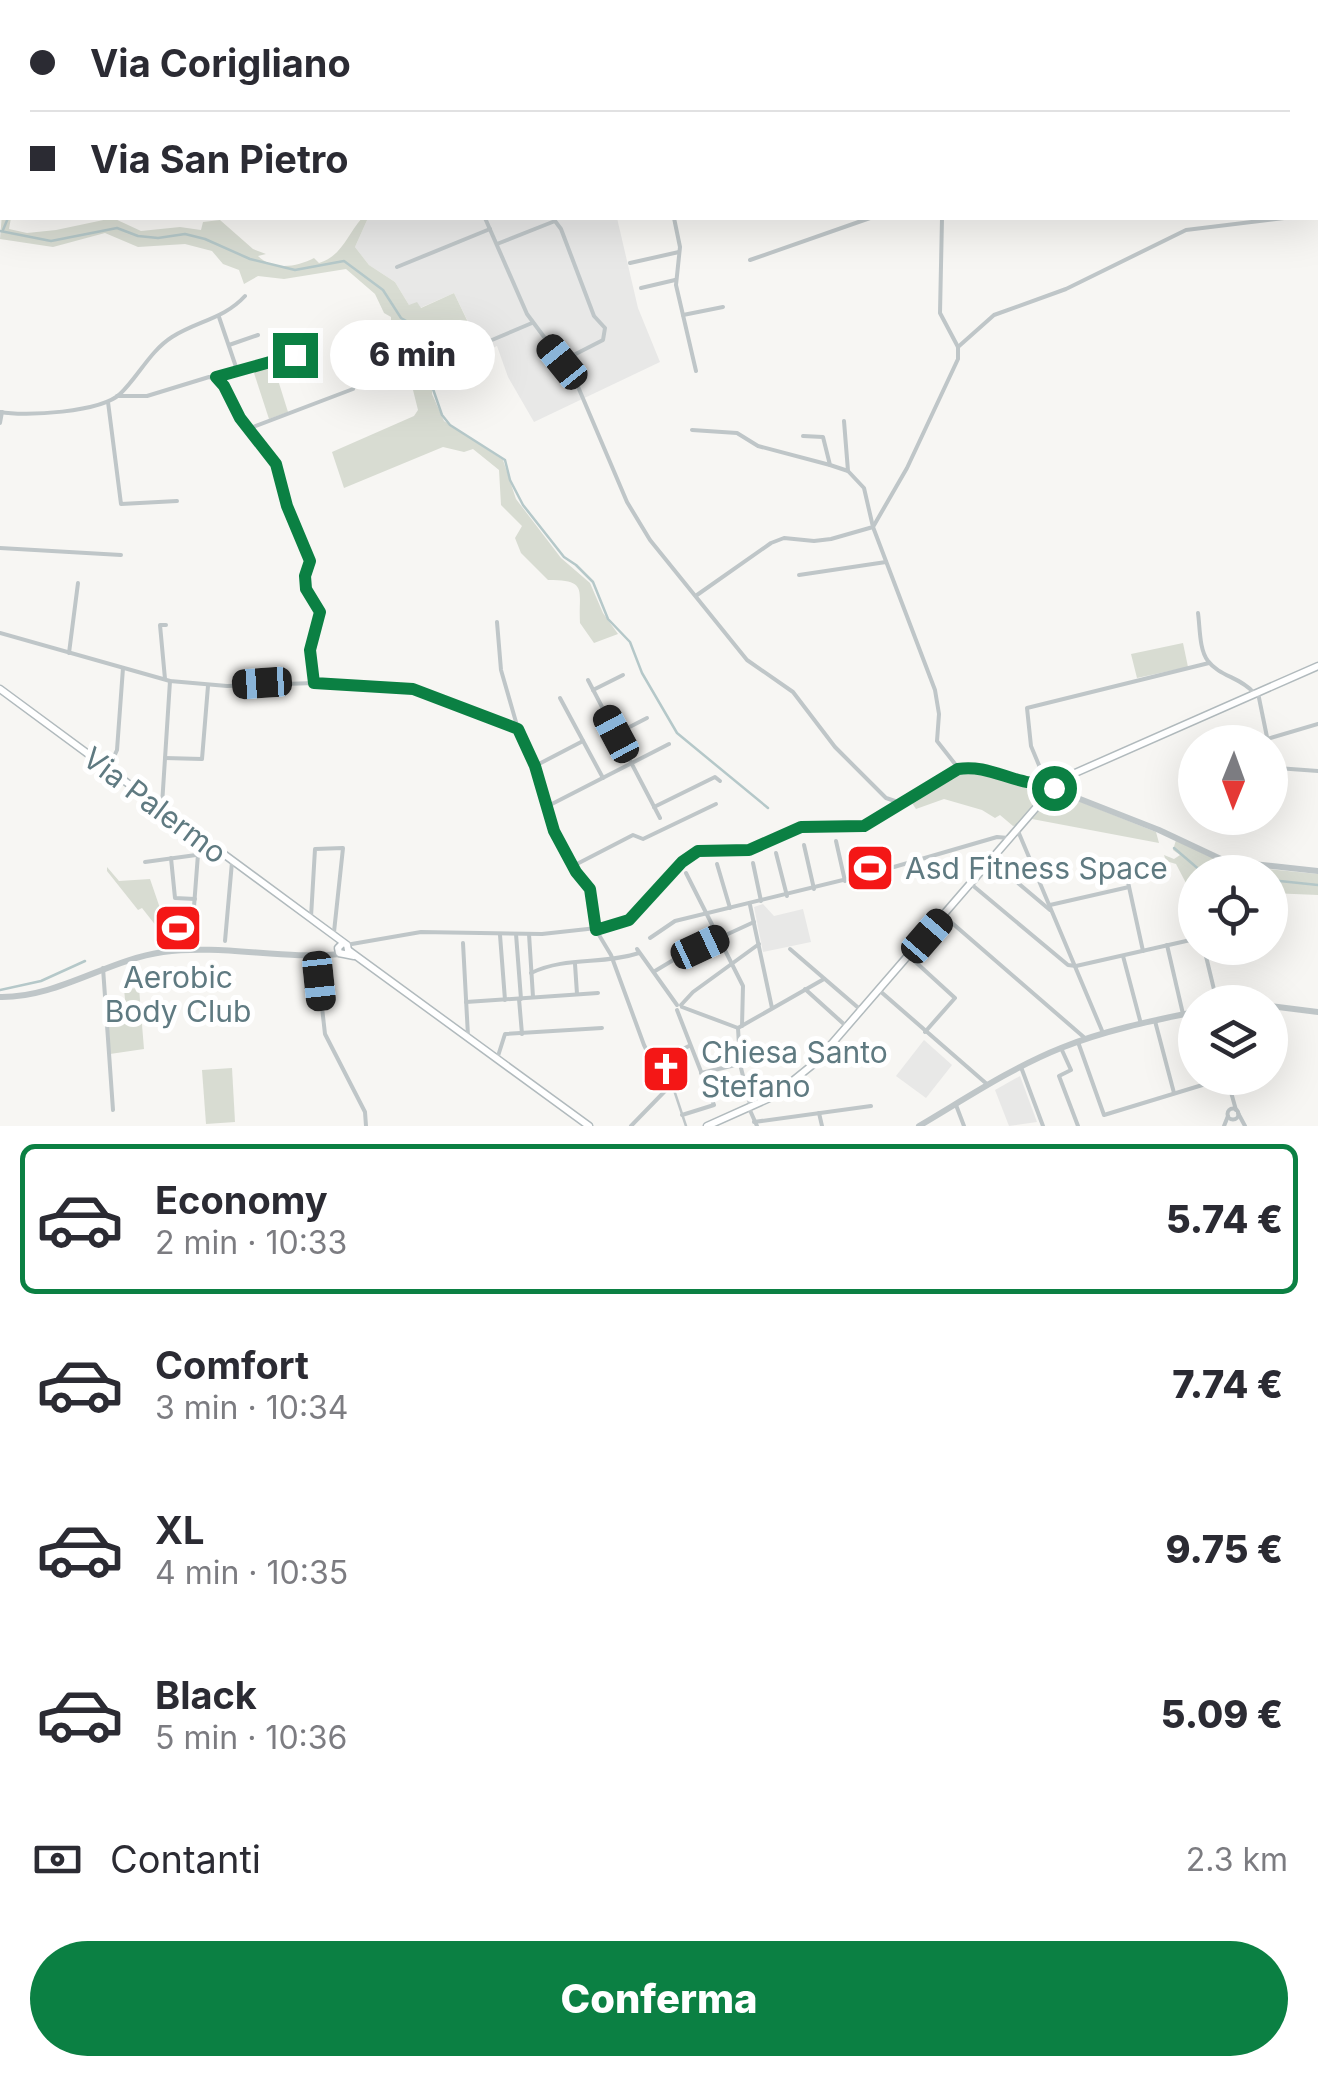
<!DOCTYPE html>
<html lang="it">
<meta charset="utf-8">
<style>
body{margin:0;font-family:Inter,sans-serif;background:#f7f7f7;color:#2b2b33;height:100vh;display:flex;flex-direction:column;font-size:38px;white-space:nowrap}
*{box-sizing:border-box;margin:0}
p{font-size:32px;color:#7c7c81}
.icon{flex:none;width:55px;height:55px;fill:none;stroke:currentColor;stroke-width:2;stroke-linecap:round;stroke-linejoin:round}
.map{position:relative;height:1126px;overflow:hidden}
.drawer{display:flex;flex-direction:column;background:#fff;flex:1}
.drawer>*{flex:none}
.hud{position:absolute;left:0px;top:0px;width:1320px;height:220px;box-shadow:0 10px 40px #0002;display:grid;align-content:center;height:220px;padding:0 30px;background:#fff}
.needle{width:65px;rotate:181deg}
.buttons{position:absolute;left:1178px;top:725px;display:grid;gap:20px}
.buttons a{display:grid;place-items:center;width:110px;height:110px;border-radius:50%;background:#fff;box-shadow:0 10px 40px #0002;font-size:50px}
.end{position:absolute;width:45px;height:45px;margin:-22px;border:12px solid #0b8043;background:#fff;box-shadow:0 0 0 5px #fff}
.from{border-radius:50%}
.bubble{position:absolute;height:70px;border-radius:35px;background:#fff;box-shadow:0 10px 40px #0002;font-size:32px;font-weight:800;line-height:70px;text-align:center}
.car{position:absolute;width:30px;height:60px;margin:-30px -15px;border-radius:12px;box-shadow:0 0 8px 2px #0007;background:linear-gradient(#222 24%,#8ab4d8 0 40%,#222 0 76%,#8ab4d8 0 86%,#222 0)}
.hud b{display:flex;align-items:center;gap:35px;height:95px;font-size:38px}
.hud b+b{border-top:2px solid #e1e1e2}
.hud i{width:25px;height:25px;background:#2b2b33}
ul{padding:18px 0 0;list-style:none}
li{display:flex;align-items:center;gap:30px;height:150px;margin:0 20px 15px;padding:0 10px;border:5px solid transparent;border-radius:15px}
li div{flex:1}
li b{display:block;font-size:38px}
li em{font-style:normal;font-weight:800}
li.current{border-color:#0b8043}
li>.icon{width:90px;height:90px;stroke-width:1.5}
.pay{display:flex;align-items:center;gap:25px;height:110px;padding:0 30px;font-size:38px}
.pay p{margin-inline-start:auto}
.action{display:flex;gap:20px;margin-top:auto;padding:20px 30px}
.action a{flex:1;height:115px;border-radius:60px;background:#0b8043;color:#fff;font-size:40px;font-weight:800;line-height:115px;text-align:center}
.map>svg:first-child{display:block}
.built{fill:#e8e8e7}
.green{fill:#d8dcd2}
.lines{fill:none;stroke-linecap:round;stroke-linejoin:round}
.stream{stroke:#b5c8c9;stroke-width:2.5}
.secondary-casing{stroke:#b1babd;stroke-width:9}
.pedestrian{stroke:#bfc6c8;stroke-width:2.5}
.minor{stroke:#bfc6c8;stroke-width:4}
.tertiary{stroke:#bfc6c8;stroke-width:6}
.secondary{stroke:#fff;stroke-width:6}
.route{stroke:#0b8043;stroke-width:12}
.labels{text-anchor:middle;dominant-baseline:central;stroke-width:10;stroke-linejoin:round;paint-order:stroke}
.street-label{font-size:30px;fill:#5f7a81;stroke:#fff}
.poi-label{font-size:30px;fill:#5f7a81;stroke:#fff;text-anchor:start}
</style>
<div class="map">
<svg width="1318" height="1126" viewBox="0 0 1318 1126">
<rect width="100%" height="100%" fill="#f7f6f3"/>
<g class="built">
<polygon points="368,218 617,218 638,308 660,362 534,422 508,377 497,346 483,352 454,293 420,308 409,305 395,282 369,265 355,247"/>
<polygon points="763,904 774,916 803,909 811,942 763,952 754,907"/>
<polygon points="924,1040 952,1065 926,1098 896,1076"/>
<polygon points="1020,1076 1037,1122 1009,1126 995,1090"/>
</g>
<g class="green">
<path d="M2 214V218H11L9 229 27 233 56 230 113 218 141 231 180 227 201 230 203 222 220 220 253 249 266 254 258 256C273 271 297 267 314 258L319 263C342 256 347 235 362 218H368L355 247 369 265 395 282 409 305 417 302 421 308 454 293 477 341 468 345 451 336 445 341V348L435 347 432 394 444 421 503 460 516 499 561 558 590 583 603 613 618 634 594 643 580 623C578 590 589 580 548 580L521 553 515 538 522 526 501 505 499 470 473 449 464 452 443 447 344 488 332 452 414 416 418 410 412 386 411 355 430 346 410 332 405 336 391 326V317L384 313 375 294 346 269 284 279 258 276 244 284 239 270 223 264 212 251 185 244 138 247 105 233 53 247 0 239Z"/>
<polygon points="273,364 288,412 269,419 253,370"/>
<polygon points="1183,643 1188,667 1137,678 1131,654"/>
<polygon points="965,771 983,772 1049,790 1019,825 1013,826 1000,815 995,818 982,810 944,799 916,809 910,800"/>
<polygon points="1056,792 1156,832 1159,843 1032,819"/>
<polygon points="1176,840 1228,865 1318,874 1318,895 1270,893 1270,872 1195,872 1193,901 1183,887 1187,885 1176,864 1166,861 1164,855 1174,859 1180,855 1173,850"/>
<polygon points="107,867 119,881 150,879 162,914 191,916 189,942 168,941 142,908 138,910 107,871"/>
<polygon points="139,988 144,1049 110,1054 108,1008 126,1009 124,989"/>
<polygon points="232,1068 235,1122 206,1124 202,1070"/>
</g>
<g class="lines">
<g class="stream">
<polyline points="0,69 2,71"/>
<polyline points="3,230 8,218"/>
<polyline points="0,231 51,241 117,228 138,236 158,238 185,234 205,239 250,259 295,270 344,261 383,290 401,318 429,334 436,343 433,389 442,415 450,425 505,460 510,480 523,505 564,557 576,565 593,582 608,619 630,642 642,673 677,733 768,808"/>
<polyline points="1174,848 1202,872"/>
<polyline points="1270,880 1318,885"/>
<polyline points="0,990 41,981 85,961"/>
</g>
<g class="secondary-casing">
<g id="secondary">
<polyline points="0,689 347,945 348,950"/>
<polygon points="1056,781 1061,784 1057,790 1052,786"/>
<polyline points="1057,781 1318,666"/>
<polyline points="342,944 338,948 339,953 354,956"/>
<polyline points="348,950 589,1126"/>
<polyline points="707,1126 774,1096 816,1062 1053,788"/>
</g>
</g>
<polyline class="pedestrian" points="673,1087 686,1126"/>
<g class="minor">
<polyline points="148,0 148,2"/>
<polyline points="177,2 181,0"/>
<polyline points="766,2 770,0"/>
<polyline points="1007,2 1010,0"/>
<polyline points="0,22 2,21"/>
<polyline points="485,218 527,314 562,361 603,340 605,328 594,316 561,229 555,221 497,244"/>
<polyline points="674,218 680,247 676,285 696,371"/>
<polyline points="942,218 940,313 958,347 958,359 907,468 873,527 935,690 939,714 937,741 959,769"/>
<polyline points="750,260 870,218"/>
<polyline points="630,263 679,252"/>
<polyline points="397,267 490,229"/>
<polyline points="641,288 675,280"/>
<polyline points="683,315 723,307"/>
<polyline points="219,317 236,367"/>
<polyline points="229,345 258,335"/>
<polyline points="449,346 453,341 473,348 532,323"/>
<polyline points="958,347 994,315 1066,289 1186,230 1284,218"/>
<polyline points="562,361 576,382 627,502 650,540 747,660 793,692 835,747 886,798 895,801"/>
<polyline points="216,377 315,349"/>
<polyline points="117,396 147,396 209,377 222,381 240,418 276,464 287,506 310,561 305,576 306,589 319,612 310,650 314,683"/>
<polyline points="108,402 121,504 177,501"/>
<path d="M0 412C25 417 101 412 120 394 138 377 150 351 172 337 197 321 224 319 245 296"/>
<polyline points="0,423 2,412"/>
<polyline points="248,429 353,389 360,372 351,337"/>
<polyline points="692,430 737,433 758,446 830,465"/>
<polyline points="803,436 823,437 830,465 848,471"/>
<polyline points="0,548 121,555"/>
<polyline points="799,575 886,562"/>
<polyline points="697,595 771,543 784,538 814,541 831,539 873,527 864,488 848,471 844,421"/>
<path d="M1198 613C1200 626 1199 650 1208 661 1219 676 1242 678 1254 693"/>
<polyline points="497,622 501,670 518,729"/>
<polyline points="0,633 170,681 227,686 314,683 413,689 518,729 535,766 553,831 576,871 590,889 596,930 611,955 644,1045 666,1090 631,1126"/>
<polyline points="69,653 78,583"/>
<polyline points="165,679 160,625 166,625"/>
<polyline points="588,680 660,818"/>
<polyline points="593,690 623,675"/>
<polyline points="1258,693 1268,742"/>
<polyline points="560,698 603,778"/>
<polyline points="616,734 647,718"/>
<polyline points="1267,739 1318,724"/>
<polyline points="1270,755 1273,766 1277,768 1318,771"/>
<polyline points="165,758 202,759 208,686"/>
<polyline points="535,766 583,741"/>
<polyline points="108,770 117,750 123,668"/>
<polyline points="1046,782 1031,746 1027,708 1209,663"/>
<polyline points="162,805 170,681"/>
<polyline points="546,807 669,744"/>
<polyline points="654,807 715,777 720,781"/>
<polyline points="1018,831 1103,1033"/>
<polyline points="836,841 845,881"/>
<polyline points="804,845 814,889"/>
<polyline points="776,853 787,896"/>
<polyline points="171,858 175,898 195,899"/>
<polyline points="992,861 1050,910"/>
<polyline points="145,862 218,852"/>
<polyline points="753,863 761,901"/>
<polyline points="717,864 730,908"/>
<polyline points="573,866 633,835 643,839 716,804"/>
<polyline points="887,869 997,837 1008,838"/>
<polyline points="686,873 743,986 742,1026"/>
<polyline points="1126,873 1143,951"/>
<polyline points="971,884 1068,965 1076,966"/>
<polyline points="750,905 772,1008"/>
<polyline points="1050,905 1129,887"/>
<polyline points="944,916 1086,1039"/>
<polyline points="311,917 315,849 343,848 334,932"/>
<polyline points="516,934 521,999"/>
<polyline points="529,934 533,997"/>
<polyline points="500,935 505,1000"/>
<polyline points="650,938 675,921 884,870"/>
<polyline points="225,941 232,862"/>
<polyline points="463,943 468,1036"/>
<polyline points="346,945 421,932 542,934 615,926 629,920 682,862 698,851 749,850 801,827 863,826 953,772 973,766 1026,782 1053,782"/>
<polyline points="1167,945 1183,1014"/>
<polyline points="191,946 198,854"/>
<polyline points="1204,948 1217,1002"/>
<polyline points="637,949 677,1005"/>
<polyline points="790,949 862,1011"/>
<polyline points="316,954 325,1034 365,1112 366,1126"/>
<polyline points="909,956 955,998 925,1032"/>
<polyline points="1123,956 1141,1024"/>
<polyline points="575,964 577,994"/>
<polyline points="1076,966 1195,939"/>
<polyline points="103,968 113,1110"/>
<polyline points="655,971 680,956 754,922"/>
<path d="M531 973C566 956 603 965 639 953"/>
<polyline points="805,989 846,1026"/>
<polyline points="880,991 988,1085"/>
<polyline points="519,999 522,1034"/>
<polyline points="466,1002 598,993"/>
<polyline points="681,1005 693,992 759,944"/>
<polyline points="682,1007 738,1028"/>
<polyline points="677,1010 714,1105 682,1115"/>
<polyline points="1155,1021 1174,1093"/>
<polyline points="738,1028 824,979"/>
<polyline points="738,1028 740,1063"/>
<polyline points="1078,1042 1104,1115 1209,1083"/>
<polyline points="1061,1048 1071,1070 1059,1076 1078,1126"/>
<polyline points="498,1056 505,1034 602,1028"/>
<polyline points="654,1063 689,1046"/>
<polyline points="1021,1067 1043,1126"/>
<polyline points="701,1073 740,1064 751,1108"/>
<polyline points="1227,1078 1236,1110"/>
<polyline points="956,1105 964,1126"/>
<polyline points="749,1108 757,1126"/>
<circle cx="1233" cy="1114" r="5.5"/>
<polyline points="819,1113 822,1126"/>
<polyline points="1238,1113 1245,1126"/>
<polyline points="754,1122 871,1106"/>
<polyline points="1224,1126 1228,1116"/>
</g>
<g class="tertiary">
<polyline points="852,0 854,2"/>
<polyline points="1057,790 1159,830 1225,861 1318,871"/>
<path d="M0 997C57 998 107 960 163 952 222 944 283 960 341 954"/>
<polyline points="1270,1006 1318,1012"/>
<path d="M919 1126C965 1099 1011 1068 1061 1048 1103 1031 1150 1021 1195 1012"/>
</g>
<use href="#secondary" class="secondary"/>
</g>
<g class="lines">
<path class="route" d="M295 355 216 377 224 386 240 418 276 464 287 506 310 561 305 576 306 589 320 612 310 650 314 683 413 689 518 729 535 766 554 831 576 872 590 889 596 930 629 920 682 862 698 851 749 850 801 827 864 826 958 769C992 763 1020 790 1054 782V788"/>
</g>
<defs>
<g id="stadium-square" transform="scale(2.5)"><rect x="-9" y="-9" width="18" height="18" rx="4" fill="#f41716" stroke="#fff"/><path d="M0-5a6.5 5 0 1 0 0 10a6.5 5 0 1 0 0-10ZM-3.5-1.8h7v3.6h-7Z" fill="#fff"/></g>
<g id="church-square" transform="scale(2.5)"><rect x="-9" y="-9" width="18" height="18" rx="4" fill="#f41716" stroke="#fff"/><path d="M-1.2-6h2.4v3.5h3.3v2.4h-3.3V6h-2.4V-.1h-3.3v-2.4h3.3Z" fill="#fff"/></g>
</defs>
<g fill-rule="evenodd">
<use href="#stadium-square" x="870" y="868"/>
<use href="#stadium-square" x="178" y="928"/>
<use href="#church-square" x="666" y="1069"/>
</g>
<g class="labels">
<g class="street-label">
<text transform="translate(155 805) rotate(37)">Via Palermo</text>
</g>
<g class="poi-label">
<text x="905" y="868">Asd Fitness Space</text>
<text x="178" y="977" text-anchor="middle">Aerobic<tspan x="178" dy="34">Body Club</tspan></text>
<text x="701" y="1052">Chiesa Santo<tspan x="701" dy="34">Stefano</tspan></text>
</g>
</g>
</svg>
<div class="buttons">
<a><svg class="needle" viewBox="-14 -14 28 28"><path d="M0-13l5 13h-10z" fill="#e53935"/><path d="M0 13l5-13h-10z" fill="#7c7c81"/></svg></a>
<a><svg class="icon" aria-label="locate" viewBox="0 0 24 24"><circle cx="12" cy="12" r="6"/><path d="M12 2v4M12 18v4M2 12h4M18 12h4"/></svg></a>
<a><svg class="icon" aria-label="layers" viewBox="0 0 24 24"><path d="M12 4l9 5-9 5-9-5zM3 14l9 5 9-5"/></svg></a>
</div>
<i class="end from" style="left:1054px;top:788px"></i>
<i class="end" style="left:295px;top:355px"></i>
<div class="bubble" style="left:330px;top:320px;width:165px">6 min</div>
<i class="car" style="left:562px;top:362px;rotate:321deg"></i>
<i class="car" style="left:262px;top:683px;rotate:266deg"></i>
<i class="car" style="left:616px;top:734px;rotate:332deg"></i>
<i class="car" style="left:927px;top:936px;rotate:41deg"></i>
<i class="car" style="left:700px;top:947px;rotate:65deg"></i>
<i class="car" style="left:319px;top:981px;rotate:174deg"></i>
<div class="hud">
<b><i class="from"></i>Via Corigliano</b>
<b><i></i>Via San Pietro</b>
</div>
</div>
<section class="drawer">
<ul>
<li class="current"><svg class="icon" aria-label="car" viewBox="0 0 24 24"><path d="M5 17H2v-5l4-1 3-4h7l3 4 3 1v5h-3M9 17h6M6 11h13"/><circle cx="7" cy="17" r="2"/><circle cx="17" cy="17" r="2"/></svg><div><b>Economy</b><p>2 min · 10:33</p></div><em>5.74 €</em></li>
<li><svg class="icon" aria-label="car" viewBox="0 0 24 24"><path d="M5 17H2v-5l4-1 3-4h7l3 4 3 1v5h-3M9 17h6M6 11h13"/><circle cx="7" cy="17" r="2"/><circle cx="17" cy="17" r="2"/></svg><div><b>Comfort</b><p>3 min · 10:34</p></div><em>7.74 €</em></li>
<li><svg class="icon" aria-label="car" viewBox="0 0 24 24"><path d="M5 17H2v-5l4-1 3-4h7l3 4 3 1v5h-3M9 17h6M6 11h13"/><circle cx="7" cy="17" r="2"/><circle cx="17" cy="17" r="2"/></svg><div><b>XL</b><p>4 min · 10:35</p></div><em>9.75 €</em></li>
<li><svg class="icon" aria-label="car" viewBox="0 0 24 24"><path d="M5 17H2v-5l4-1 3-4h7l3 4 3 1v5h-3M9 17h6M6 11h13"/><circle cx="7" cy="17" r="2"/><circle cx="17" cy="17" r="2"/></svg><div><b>Black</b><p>5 min · 10:36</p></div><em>5.09 €</em></li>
</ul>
<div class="pay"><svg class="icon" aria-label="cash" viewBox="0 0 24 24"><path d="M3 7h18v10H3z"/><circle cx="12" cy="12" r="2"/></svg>Contanti<p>2.3 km</p></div>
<div class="action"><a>Conferma</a></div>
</section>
